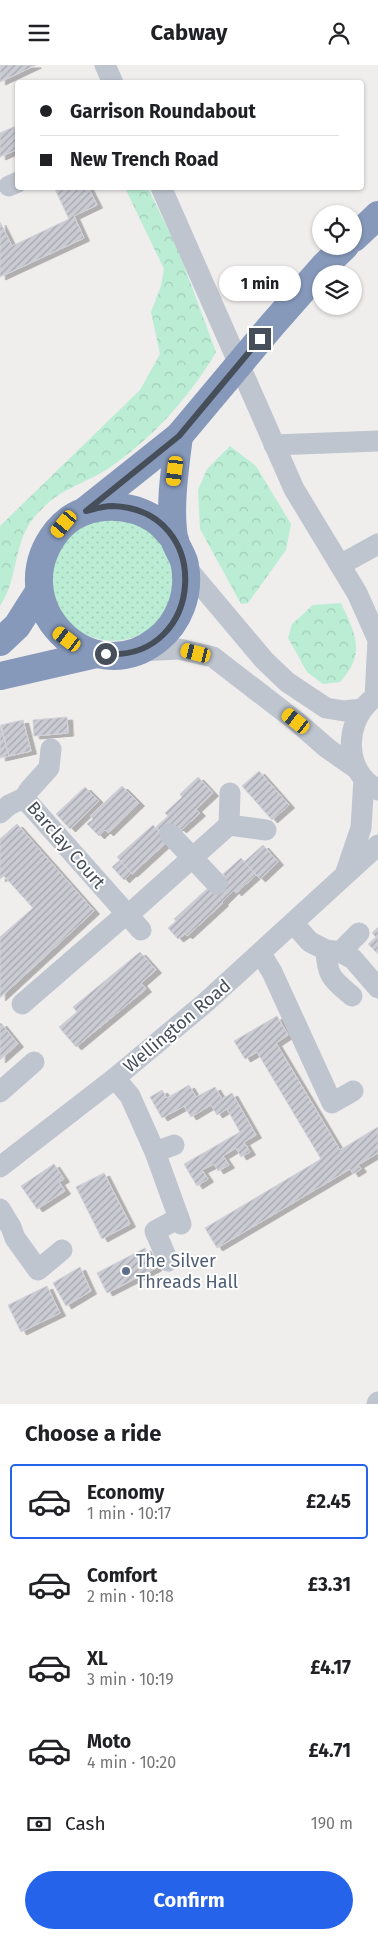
<!DOCTYPE html>
<meta charset="utf-8">
<style>
body{margin:0;font-family:"Fira Sans",sans-serif;background:#f2f2f2;color:#202124;height:100vh;display:flex;flex-direction:column;font-size:19px;white-space:nowrap}
*{box-sizing:border-box;margin:0}
p{font-size:16px;color:#757577}
.icon{flex:none;width:28px;height:28px;fill:none;stroke:currentColor;stroke-width:2;stroke-linecap:round;stroke-linejoin:round}
.map{position:relative;height:1339px;overflow:hidden}
.sheet{display:flex;flex-direction:column;background:#fff;flex:1}
.sheet>*{flex:none}
.hud{position:absolute;left:15px;top:15px;width:349px;height:110px;border-radius:5px;box-shadow:0 1px 4px #0004;display:grid;align-content:center;height:110px;padding:0 25px;background:#fff}
.tools{position:absolute;left:312px;top:140px;display:grid;gap:10px}
.tools a{display:grid;place-items:center;width:50px;height:50px;border-radius:50%;background:#fff;box-shadow:0 1px 4px #0004;font-size:25px}
.end{position:absolute;width:22px;height:22px;margin:-11px;border:6px solid #464e5a;background:#fff;box-shadow:0 0 0 2px #fff}
.from{border-radius:50%}
.bubble{position:absolute;height:35px;border-radius:18px;background:#fff;box-shadow:0 1px 4px #0004;font-size:16px;font-weight:700;line-height:35px;text-align:center}
.car{position:absolute;width:15px;height:30px;margin:-15px -8px;border-radius:6px;box-shadow:0 0 4px 1px #0007;background:linear-gradient(#f5c518 24%,#345 0 40%,#f5c518 0 76%,#345 0 86%,#f5c518 0)}
.hud b{display:flex;align-items:center;gap:18px;height:48px;font-size:19px}
.hud b+b{border-top:1px solid #e0e0e0}
.hud i{width:12px;height:12px;background:#202124}
ul{padding:0;list-style:none}
li{display:flex;align-items:center;gap:15px;height:75px;margin:0 10px 8px;padding:0 15px;border:2px solid transparent;border-radius:5px}
li div{flex:1}
li b{display:block;font-size:19px}
li em{font-style:normal;font-weight:700}
li.current{border-color:#2563eb}
li>.icon{width:45px;height:45px;stroke-width:1.5}
h2{padding:0 25px;font-size:22px;line-height:60px}
.pay{display:flex;align-items:center;gap:12px;height:55px;padding:0 25px;font-size:19px}
.pay p{margin-inline-start:auto}
.primary-button{display:flex;gap:10px;margin-top:auto;padding:10px 25px}
.primary-button a{flex:1;height:58px;border-radius:30px;background:#2563eb;color:#fff;font-size:20px;font-weight:700;line-height:58px;text-align:center}
header{display:flex;justify-content:space-between;align-items:center;height:65px;padding:0 25px;background:#fff;font-size:22px;font-weight:700}
.map>svg:first-child{display:block}
.grass{fill:url(#grass-dots)}
.forest{fill:url(#forest-crowns)}
.building{fill:url(#building-hatch);stroke:#d1d2d8;filter:url(#shadow)}
.lines{fill:none;stroke-linecap:round;stroke-linejoin:round}
.minor{stroke:#bec5cf;stroke-width:21}
.highway{stroke:#8699bb;stroke-width:28}
.route{stroke:#464e5a;stroke-width:6}
.service-dot{fill:#5c6f8a;stroke:#fff;stroke-width:2}
.labels{text-anchor:middle;dominant-baseline:central;stroke-width:4;stroke-linejoin:round;paint-order:stroke}
.street-label{font-size:18px;fill:#464e5a;stroke:#fff}
.service-label{font-size:18px;fill:#4e5e75;stroke:#fff;text-anchor:start}
</style>
<header><svg class="icon" aria-label="menu" viewBox="0 0 24 24"><path d="M4 6h16M4 12h16M4 18h16"/></svg>Cabway<svg class="icon" aria-label="person" viewBox="0 0 24 24"><circle cx="12" cy="8" r="4"/><path d="M4 21q1-7 8-7t8 7"/></svg></header>
<div class="map">
<svg width="378" height="1339" viewBox="0 0 378 1339">
<defs>
<pattern id="grass-dots" width="8" height="8" patternUnits="userSpaceOnUse" patternTransform="scale(1.25)"><rect width="8" height="8" fill="#bbedd4"/><path d="M2 2h.1M6 6h.1" fill="none" stroke="#a2cdb8" stroke-width="1.8" stroke-linecap="round"/></pattern>
<pattern id="forest-crowns" width="20" height="18" patternUnits="userSpaceOnUse" patternTransform="scale(1.25)"><rect width="20" height="18" fill="#bbedd4"/><path d="M2 6a3 3 0 1 1 6 0M12 15a3 3 0 1 1 6 0" fill="none" stroke="#a2cdb8"/></pattern>
<pattern id="building-hatch" width="6" height="6" patternUnits="userSpaceOnUse" patternTransform="scale(1.25)"><rect width="6" height="6" fill="#cacbd3"/><path d="M-1 1l2-2M0 6l6-6M5 7l2-2" fill="none" stroke="#a6a7ae"/></pattern>
<filter id="shadow"><feDropShadow dx="5.5" dy="3" stdDeviation="0" flood-color="#0004"/></filter>
</defs>
<rect width="100%" height="100%" fill="#f0eded"/>
<circle class="grass" cx="113" cy="515" r="61"/>
<g class="forest">
<path d="M125 123H148L179 187 216 287C190 332 149 377 106 405 85 418 61 424 44 442 38 448 31 455 27 463 14 487 16 518 0 541V461L140 325 160 289 151 247 161 221 164 204Z"/>
<polygon points="230,381 256,401 291,459 286,485 248,538 241,539 200,464 198,425 207,404"/>
<path d="M341 538C355 569 367 588 340 617L323 619 307 607 288 573 292 559 313 540Z"/>
</g>
<g class="building">
<polygon points="0,0 36,0 0,17"/>
<polygon points="18,60 18,84 0,92 0,68"/>
<polygon points="54,122 88,122 97,140 74,151 84,173 0,212 0,157 12,181 69,154"/>
<polygon points="67,652 68,668 34,671 33,655"/>
<polygon points="23,655 31,686 9,691 1,660"/>
<polygon points="0,660 9,691 0,693"/>
<polygon points="259,706 289,740 272,755 242,721"/>
<polygon points="198,712 213,728 196,744 200,748 181,765 178,762 165,773 156,762 168,751 165,748 182,732 180,729"/>
<polygon points="122,721 139,738 108,768 105,765 99,771 87,759 93,754 90,751"/>
<polygon points="85,722 99,736 70,764 56,749"/>
<polygon points="17,759 94,846 0,933 0,872 33,843 4,811 0,814 0,774"/>
<polygon points="153,760 168,776 132,809 117,792"/>
<polygon points="263,780 278,797 260,814 244,797"/>
<polygon points="241,793 256,810 236,828 234,825 222,837 223,838 187,871 185,869 178,874 168,863 176,856 174,854 209,822 211,824 225,811 223,809"/>
<polygon points="120,795 131,808 124,815 112,802"/>
<polygon points="378,862 378,889 368,879 376,872 372,868"/>
<polygon points="140,887 156,905 141,918 146,924 76,982 59,962 77,947 73,942"/>
<polygon points="277,951 288,970 276,978 340,1085 378,1062 378,1088 358,1100 361,1104 353,1109 350,1104 217,1183 205,1163 321,1094 257,987 245,994 234,976"/>
<polygon points="1,958 18,979 0,995 0,959"/>
<polygon points="189,1020 196,1032 215,1022 222,1034 232,1028 256,1070 244,1077 250,1087 241,1092 236,1083 223,1091 229,1100 218,1106 214,1099 202,1105 208,1114 197,1121 184,1099 240,1067 227,1044 217,1050 211,1040 191,1052 184,1041 162,1053 150,1032 162,1025 167,1033"/>
<polygon points="54,1099 64,1114 59,1117 65,1126 37,1144 21,1121"/>
<polygon points="104,1108 130,1159 102,1174 76,1122"/>
<polygon points="145,1183 156,1203 107,1228 97,1208"/>
<polygon points="80,1202 91,1226 66,1241 53,1218"/>
<polygon points="47,1221 60,1248 21,1267 8,1240"/>
</g>
<g class="lines">
<g class="minor">
<polyline points="105,0 113,18"/>
<polyline points="9,121 18,117"/>
<polyline points="161,122 294,424 357,528 378,575 375,632"/>
<polyline points="274,380 378,376"/>
<polyline points="340,500 378,479"/>
<polyline points="185,501 264,595 287,617 326,643 344,646 362,644"/>
<polyline points="139,586 179,584 213,592 296,656 327,683 357,704"/>
<path d="M370 636C343 661 345 707 378 725"/>
<polyline points="230,728 229,760 266,765"/>
<polyline points="24,733 30,724 49,703 51,684"/>
<polyline points="0,748 9,740 24,733 141,865"/>
<polyline points="170,769 217,819"/>
<polyline points="346,807 361,763 364,714"/>
<polyline points="127,851 229,760"/>
<polyline points="293,858 310,877 326,885 340,887 353,894 378,923"/>
<path d="M326 885C327 912 333 915 352 931"/>
<polyline points="340,887 359,868"/>
<polyline points="261,889 272,907 332,1038 353,1026"/>
<polyline points="22,939 126,849"/>
<polyline points="115,1013 130,1031 155,1087 181,1159"/>
<polyline points="0,1027 34,997"/>
<polyline points="155,1087 174,1080"/>
<polyline points="0,1102 115,1013 205,938 378,780"/>
<polyline points="0,1144 11,1162 15,1173 38,1205 62,1185"/>
<polyline points="168,1196 155,1166 179,1153"/>
<polyline points="377,1339 378,1337"/>
</g>
<g class="highway">
<polyline points="354,173 378,150"/>
<polyline points="86,445 179,371 272,260 324,201 345,181"/>
<path d="M175 475C169 468 163 460 156 455 125 435 81 437 57 466 0 538 90 628 157 575 179 558 190 529 185 501 184 491 176 483 174 473 169 441 175 403 179 371"/>
<polyline points="0,577 17,561 38,528"/>
<polyline points="0,611 96,589"/>
</g>
</g>
<g class="lines">
<path class="route" d="M106 589C206 596 215 444 112 441 103 441 94 444 86 446L179 371 260 274"/>
</g>
<circle class="service-dot" cx="126" cy="1206" r="5"/>
<g class="labels">
<g class="street-label">
<text transform="translate(66 780) rotate(49)">Barclay Court</text>
<text transform="translate(177 961) rotate(-40)">Wellington Road</text>
</g>
<g class="service-label">
<text x="136" y="1196">The Silver<tspan x="136" dy="21">Threads Hall</tspan></text>
</g>
</g>
</svg>
<div class="tools">
<a><svg class="icon" aria-label="locate" viewBox="0 0 24 24"><circle cx="12" cy="12" r="6"/><path d="M12 2v4M12 18v4M2 12h4M18 12h4"/></svg></a>
<a><svg class="icon" aria-label="layers" viewBox="0 0 24 24"><path d="M12 4l9 5-9 5-9-5zM3 14l9 5 9-5"/></svg></a>
</div>
<i class="end from" style="left:106px;top:589px"></i>
<i class="end" style="left:260px;top:274px"></i>
<div class="bubble" style="left:219px;top:201px;width:82px">1 min</div>
<i class="car" style="left:175px;top:406px;rotate:187deg"></i>
<i class="car" style="left:64px;top:459px;rotate:220deg"></i>
<i class="car" style="left:67px;top:574px;rotate:307deg"></i>
<i class="car" style="left:196px;top:588px;rotate:284deg"></i>
<i class="car" style="left:296px;top:656px;rotate:308deg"></i>
<div class="hud">
<b><i class="from"></i>Garrison Roundabout</b>
<b><i></i>New Trench Road</b>
</div>
</div>
<section class="sheet">
<h2>Choose a ride</h2>
<ul>
<li class="current"><svg class="icon" aria-label="car" viewBox="0 0 24 24"><path d="M5 17H2v-5l4-1 3-4h7l3 4 3 1v5h-3M9 17h6M6 11h13"/><circle cx="7" cy="17" r="2"/><circle cx="17" cy="17" r="2"/></svg><div><b>Economy</b><p>1 min · 10:17</p></div><em>£2.45</em></li>
<li><svg class="icon" aria-label="car" viewBox="0 0 24 24"><path d="M5 17H2v-5l4-1 3-4h7l3 4 3 1v5h-3M9 17h6M6 11h13"/><circle cx="7" cy="17" r="2"/><circle cx="17" cy="17" r="2"/></svg><div><b>Comfort</b><p>2 min · 10:18</p></div><em>£3.31</em></li>
<li><svg class="icon" aria-label="car" viewBox="0 0 24 24"><path d="M5 17H2v-5l4-1 3-4h7l3 4 3 1v5h-3M9 17h6M6 11h13"/><circle cx="7" cy="17" r="2"/><circle cx="17" cy="17" r="2"/></svg><div><b>XL</b><p>3 min · 10:19</p></div><em>£4.17</em></li>
<li><svg class="icon" aria-label="car" viewBox="0 0 24 24"><path d="M5 17H2v-5l4-1 3-4h7l3 4 3 1v5h-3M9 17h6M6 11h13"/><circle cx="7" cy="17" r="2"/><circle cx="17" cy="17" r="2"/></svg><div><b>Moto</b><p>4 min · 10:20</p></div><em>£4.71</em></li>
</ul>
<div class="pay"><svg class="icon" aria-label="cash" viewBox="0 0 24 24"><path d="M3 7h18v10H3z"/><circle cx="12" cy="12" r="2"/></svg>Cash<p>190 m</p></div>
<div class="primary-button"><a>Confirm</a></div>
</section>
